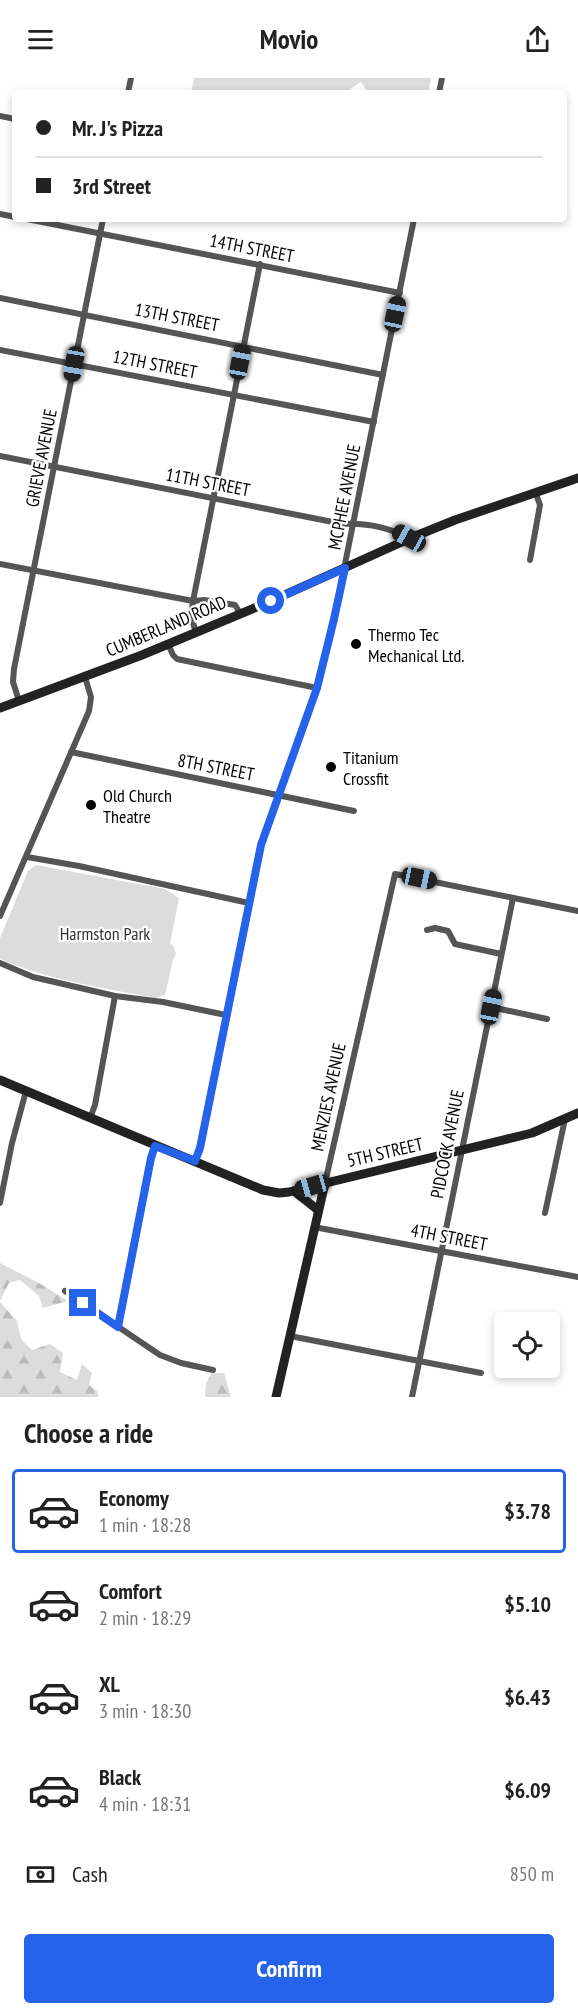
<!DOCTYPE html>
<meta charset="utf-8">
<style>
body{margin:0;font-family:"PT Sans Narrow",sans-serif;background:#f6f6f6;color:#222;height:100vh;display:flex;flex-direction:column;font-size:22px;white-space:nowrap}
*{box-sizing:border-box;margin:0}
p{font-size:20px;color:#767676}
.icon{flex:none;width:33px;height:33px;fill:none;stroke:currentColor;stroke-width:2;stroke-linecap:round;stroke-linejoin:round}
.map{position:relative;height:1319px;overflow:hidden}
.sheet{display:flex;flex-direction:column;background:#fff;flex:1}
.sheet>*{flex:none}
.banner{position:absolute;left:12px;top:12px;width:555px;height:132px;border-radius:6px;box-shadow:0 3px 9px #0003;display:grid;align-content:center;height:132px;padding:0 24px;background:#fff}
.buttons{position:absolute;left:494px;top:1234px;display:grid;gap:12px}
.buttons a{display:grid;place-items:center;width:66px;height:66px;border-radius:6px;background:#fff;box-shadow:0 3px 9px #0003;font-size:30px}
.end{position:absolute;width:27px;height:27px;margin:-14px;border:8px solid #2563eb;background:#fff;box-shadow:0 0 0 3px #fff}
.from{border-radius:50%}
.car{position:absolute;width:18px;height:36px;margin:-18px -9px;border-radius:8px;box-shadow:0 0 4px 2px #0007;background:linear-gradient(#222 24%,#8ab4d8 0 40%,#222 0 76%,#8ab4d8 0 86%,#222 0)}
.banner b{display:flex;align-items:center;gap:21px;height:57px;font-size:22px}
.banner b+b{border-top:2px solid #e0e0e0}
.banner i{width:15px;height:15px;background:#222}
ul{padding:0;list-style:none}
li{display:flex;align-items:center;gap:18px;height:84px;margin:0 12px 9px;padding:0 12px;border:3px solid transparent;border-radius:6px}
li div{flex:1}
li b{display:block;font-size:22px}
li em{font-style:normal;font-weight:700}
li.selected{border-color:#2563eb}
li>.icon{width:54px;height:54px;stroke-width:1.5}
h2{padding:0 24px;font-size:27px;line-height:72px}
.pay{display:flex;align-items:center;gap:15px;height:66px;padding:0 24px;font-size:22px}
.pay p{margin-inline-start:auto}
.primary-button{display:flex;gap:12px;margin-top:auto;padding:12px 24px}
.primary-button a{flex:1;height:69px;border-radius:6px;background:#2563eb;color:#fff;font-size:24px;font-weight:700;line-height:69px;text-align:center}
header{display:flex;justify-content:space-between;align-items:center;height:78px;padding:0 24px;background:#fff;font-size:27px;font-weight:700}
.map>svg:first-child{display:block}
.green{fill:#dcdcdc}
.forest{fill:url(#forest-firs)}
.lines{fill:none;stroke-linecap:round;stroke-linejoin:round}
.street{stroke:#555;stroke-width:6}
.secondary{stroke:#222;stroke-width:9}
.route{stroke:#2563eb;stroke-width:8}
.poi-dot{fill:#000;stroke:#fff;stroke-width:2}
.labels{text-anchor:middle;dominant-baseline:central;stroke-width:4.5;stroke-linejoin:round;paint-order:stroke}
.street-label{font-size:18px;fill:#000;stroke:#fff}
.poi-label{font-size:18px;fill:#000;stroke:#fff;text-anchor:start}
.park-label{font-size:18px;fill:#333;stroke:#fff}
</style>
<header><svg class="icon" aria-label="menu" viewBox="0 0 24 24"><path d="M4 6h16M4 12h16M4 18h16"/></svg>Movio<svg class="icon" aria-label="share" viewBox="0 0 24 24"><path d="M12 15V3M7 8l5-5 5 5M5 13v7h14v-7"/></svg></header>
<div class="map">
<svg width="578" height="1319" viewBox="0 0 578 1319">
<defs>
<pattern id="forest-firs" width="22" height="20" patternUnits="userSpaceOnUse" patternTransform="scale(1.5)"><rect width="22" height="20" fill="#dcdcdc"/><path d="M5 1l3.5 6h-7zM16 11l3.5 6h-7z" fill="#bbb"/></pattern>
</defs>
<rect width="100%" height="100%" fill="#fff"/>
<g class="green">
<polygon points="194,0 431,0 428,15 375,15 368,14 361,4 344,15 191,15"/>
<path d="M36 787 165 811 179 820 170 866 173 867 176 876 173 882 165 917 156 920C103 910 49 902 0 881V860L28 793Z"/>
</g>
<g class="forest">
<polygon points="0,1185 39,1205 68,1223 43,1230 39,1218 20,1202 9,1205 0,1223"/>
<polygon points="0,1224 17,1243 21,1261 32,1272 50,1266 63,1275 60,1294 77,1302 82,1286 92,1295 89,1307 97,1313 99,1319 0,1319"/>
<polygon points="212,1295 224,1295 231,1319 205,1319 206,1305"/>
</g>
<g class="lines">
<g class="street">
<polyline points="128,15 131,0"/>
<polyline points="439,15 442,0"/>
<polyline points="0,38 15,41"/>
<polyline points="0,136 15,139"/>
<polyline points="27,141 400,215"/>
<polyline points="0,220 383,297"/>
<polyline points="0,272 374,344"/>
<path d="M0 378 343 446C366 445 389 449 409 461"/>
<polyline points="530,482 540,427 536,416"/>
<polyline points="0,486 193,523 204,522 235,527 240,535"/>
<polyline points="196,554 191,539 193,523 260,186"/>
<polyline points="168,566 173,577 177,581 317,610"/>
<polyline points="19,623 13,604 14,591 103,141"/>
<polyline points="71,674 354,733"/>
<polyline points="27,779 79,788 249,825"/>
<polyline points="0,838 89,633 91,619 85,599"/>
<polyline points="427,852 435,850 448,853 455,866 501,876"/>
<polyline points="0,885 33,899 115,918 163,924 226,937"/>
<polyline points="491,929 547,941"/>
<polyline points="90,1040 95,1027 115,918"/>
<polyline points="195,1084 200,1070 261,767 317,610 334,541 414,141"/>
<polyline points="325,1105 395,796 578,833"/>
<polyline points="0,1125 12,1065 26,1013"/>
<polyline points="545,1135 565,1041"/>
<polyline points="314,1149 578,1199"/>
<polyline points="65,1213 160,1277 181,1285 213,1292"/>
<polyline points="118,1249 151,1080 155,1068"/>
<polyline points="290,1258 481,1295"/>
<polyline points="412,1319 513,820"/>
</g>
<g class="secondary">
<polyline points="0,630 142,577 271,523 413,459 455,442 578,400"/>
<polyline points="0,1002 263,1112 279,1115 289,1114 532,1055 578,1035"/>
<polyline points="294,1113 318,1132"/>
<polyline points="276,1319 325,1105"/>
</g>
</g>
<g class="lines">
<polyline class="route" points="83,1225 118,1249 151,1080 155,1068 195,1083 200,1070 261,767 317,610 334,541 345,490 271,523"/>
</g>
<g class="poi-dot">
<circle cx="356" cy="566" r="6"/>
<circle cx="331" cy="689" r="6"/>
<circle cx="91" cy="727" r="6"/>
</g>
<g class="labels">
<g class="street-label">
<text transform="translate(252 170) rotate(11)">14TH STREET</text>
<text transform="translate(177 239) rotate(11)">13TH STREET</text>
<text transform="translate(155 286) rotate(11)">12TH STREET</text>
<text transform="translate(41 380) rotate(-79)">GRIEVE AVENUE</text>
<text transform="translate(208 404) rotate(11)">11TH STREET</text>
<text transform="translate(344 419) rotate(-79)">MCPHEE AVENUE</text>
<text transform="translate(166 548) rotate(-23)">CUMBERLAND ROAD</text>
<text transform="translate(216 689) rotate(11)">8TH STREET</text>
<text transform="translate(328 1019) rotate(-78)">MENZIES AVENUE</text>
<text transform="translate(447 1066) rotate(-79)">PIDCOCK AVENUE</text>
<text transform="translate(385 1074) rotate(-13)">5TH STREET</text>
<text transform="translate(449 1159) rotate(11)">4TH STREET</text>
</g>
<g class="poi-label">
<text x="368" y="556">Thermo Tec<tspan x="368" dy="21">Mechanical Ltd.</tspan></text>
<text x="343" y="679">Titanium<tspan x="343" dy="21">Crossfit</tspan></text>
<text x="103" y="717">Old Church<tspan x="103" dy="21">Theatre</tspan></text>
</g>
<g class="park-label">
<text x="105" y="855">Harmston Park</text>
</g>
</g>
</svg>
<div class="buttons">
<a><svg class="icon" aria-label="locate" viewBox="0 0 24 24"><circle cx="12" cy="12" r="6"/><path d="M12 2v4M12 18v4M2 12h4M18 12h4"/></svg></a>
</div>
<i class="end from" style="left:271px;top:523px"></i>
<i class="end" style="left:83px;top:1225px"></i>
<i class="car" style="left:395px;top:236px;rotate:12deg"></i>
<i class="car" style="left:240px;top:284px;rotate:11deg"></i>
<i class="car" style="left:74px;top:286px;rotate:190deg"></i>
<i class="car" style="left:409px;top:460px;rotate:299deg"></i>
<i class="car" style="left:419px;top:800px;rotate:102deg"></i>
<i class="car" style="left:491px;top:929px;rotate:11deg"></i>
<i class="car" style="left:312px;top:1108px;rotate:254deg"></i>
<div class="banner">
<b><i class="from"></i>Mr. J's Pizza</b>
<b><i></i>3rd Street</b>
</div>
</div>
<section class="sheet">
<h2>Choose a ride</h2>
<ul>
<li class="selected"><svg class="icon" aria-label="car" viewBox="0 0 24 24"><path d="M5 17H2v-5l4-1 3-4h7l3 4 3 1v5h-3M9 17h6M6 11h13"/><circle cx="7" cy="17" r="2"/><circle cx="17" cy="17" r="2"/></svg><div><b>Economy</b><p>1 min · 18:28</p></div><em>$3.78</em></li>
<li><svg class="icon" aria-label="car" viewBox="0 0 24 24"><path d="M5 17H2v-5l4-1 3-4h7l3 4 3 1v5h-3M9 17h6M6 11h13"/><circle cx="7" cy="17" r="2"/><circle cx="17" cy="17" r="2"/></svg><div><b>Comfort</b><p>2 min · 18:29</p></div><em>$5.10</em></li>
<li><svg class="icon" aria-label="car" viewBox="0 0 24 24"><path d="M5 17H2v-5l4-1 3-4h7l3 4 3 1v5h-3M9 17h6M6 11h13"/><circle cx="7" cy="17" r="2"/><circle cx="17" cy="17" r="2"/></svg><div><b>XL</b><p>3 min · 18:30</p></div><em>$6.43</em></li>
<li><svg class="icon" aria-label="car" viewBox="0 0 24 24"><path d="M5 17H2v-5l4-1 3-4h7l3 4 3 1v5h-3M9 17h6M6 11h13"/><circle cx="7" cy="17" r="2"/><circle cx="17" cy="17" r="2"/></svg><div><b>Black</b><p>4 min · 18:31</p></div><em>$6.09</em></li>
</ul>
<div class="pay"><svg class="icon" aria-label="cash" viewBox="0 0 24 24"><path d="M3 7h18v10H3z"/><circle cx="12" cy="12" r="2"/></svg>Cash<p>850 m</p></div>
<div class="primary-button"><a>Confirm</a></div>
</section>
